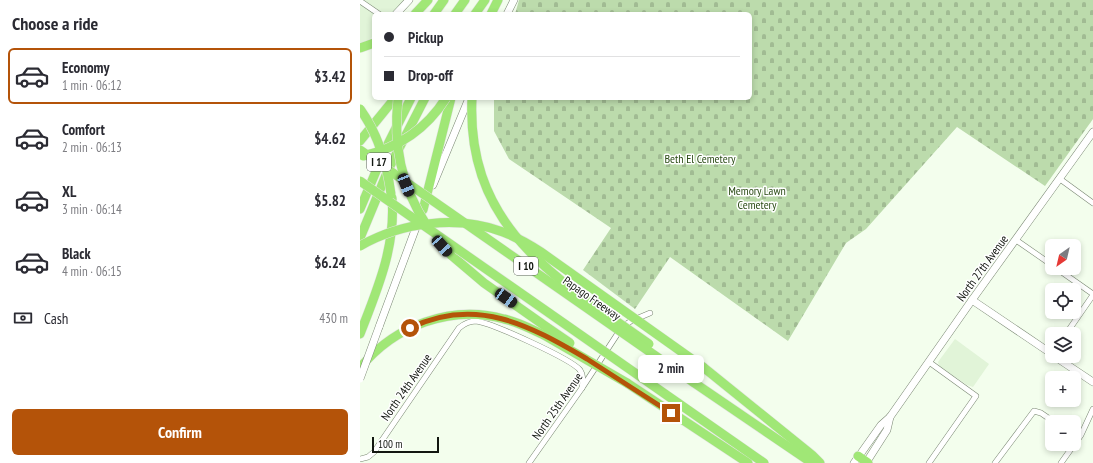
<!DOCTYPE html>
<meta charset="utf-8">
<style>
body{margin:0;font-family:"PT Sans Narrow",sans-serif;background:#f7f7f7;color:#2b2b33;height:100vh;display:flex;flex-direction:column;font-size:15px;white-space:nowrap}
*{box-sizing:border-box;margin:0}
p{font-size:13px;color:#7c7c81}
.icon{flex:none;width:22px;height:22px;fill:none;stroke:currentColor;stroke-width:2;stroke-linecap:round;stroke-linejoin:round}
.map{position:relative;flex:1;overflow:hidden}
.side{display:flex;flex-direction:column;background:#fff;width:360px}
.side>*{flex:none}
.hud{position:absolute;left:12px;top:12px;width:380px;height:88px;border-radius:6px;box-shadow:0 2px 6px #0003;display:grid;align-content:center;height:88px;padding:0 12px;background:#fff}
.needle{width:26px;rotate:214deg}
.controls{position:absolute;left:685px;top:239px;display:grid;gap:8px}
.controls a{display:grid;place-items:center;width:36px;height:36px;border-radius:6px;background:#fff;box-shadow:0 2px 6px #0003;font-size:20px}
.scale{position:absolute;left:12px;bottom:10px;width:67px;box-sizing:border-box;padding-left:4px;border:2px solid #121710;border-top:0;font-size:11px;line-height:14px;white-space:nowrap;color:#121710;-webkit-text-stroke:3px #fff;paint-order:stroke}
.end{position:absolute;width:18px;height:18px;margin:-9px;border:5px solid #b45309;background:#fff;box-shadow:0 0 0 2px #fff}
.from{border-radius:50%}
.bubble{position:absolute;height:28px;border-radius:6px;background:#fff;box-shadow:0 2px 6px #0003;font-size:13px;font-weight:600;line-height:28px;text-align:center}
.car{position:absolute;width:12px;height:24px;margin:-12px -6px;border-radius:5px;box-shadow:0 0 3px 1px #0007;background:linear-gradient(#222 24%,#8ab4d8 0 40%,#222 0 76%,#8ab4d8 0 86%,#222 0)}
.hud b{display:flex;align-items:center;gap:14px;height:38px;font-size:15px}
.hud b+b{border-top:1px solid #e1e1e2}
.hud i{width:10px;height:10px;background:#2b2b33}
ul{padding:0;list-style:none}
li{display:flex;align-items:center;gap:12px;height:56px;margin:0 8px 6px;padding:0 4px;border:2px solid transparent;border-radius:6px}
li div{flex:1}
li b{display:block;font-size:15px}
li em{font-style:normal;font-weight:600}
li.active{border-color:#b45309}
li>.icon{width:36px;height:36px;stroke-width:1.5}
h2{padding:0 12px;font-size:18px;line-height:48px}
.pay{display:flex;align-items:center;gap:10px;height:44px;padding:0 12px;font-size:15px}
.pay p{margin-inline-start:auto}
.primary-button{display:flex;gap:8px;margin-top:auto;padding:8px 12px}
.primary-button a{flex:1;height:46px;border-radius:6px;background:#b45309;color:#fff;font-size:16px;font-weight:600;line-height:46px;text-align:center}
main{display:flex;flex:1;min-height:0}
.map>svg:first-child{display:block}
.built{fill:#e1f4d8}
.cemetery{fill:url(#cemetery-stones)}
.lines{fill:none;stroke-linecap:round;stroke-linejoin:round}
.street-casing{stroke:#7a8773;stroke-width:6}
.secondary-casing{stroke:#7a8773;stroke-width:8}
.highway-casing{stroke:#e3e3e2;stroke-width:10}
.street{stroke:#fff;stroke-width:5}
.secondary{stroke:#fff;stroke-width:7}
.highway{stroke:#a0e776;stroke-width:9}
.secondary-bridge-casing{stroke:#7a8773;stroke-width:8;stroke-linecap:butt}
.highway-bridge-casing{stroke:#e3e3e2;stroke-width:10;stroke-linecap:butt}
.secondary-bridge{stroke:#fff;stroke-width:7}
.highway-bridge{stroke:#a0e776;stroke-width:9}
.route{stroke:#b45309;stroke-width:5}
.labels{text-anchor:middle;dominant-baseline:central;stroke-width:3;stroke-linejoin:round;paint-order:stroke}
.shield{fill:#fff;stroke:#595d58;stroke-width:1}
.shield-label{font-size:11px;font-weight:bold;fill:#121710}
.park-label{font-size:12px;fill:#2b4c16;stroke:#fff}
.street-label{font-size:12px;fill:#121710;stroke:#fff}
</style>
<main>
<section class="side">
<h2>Choose a ride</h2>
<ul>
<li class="active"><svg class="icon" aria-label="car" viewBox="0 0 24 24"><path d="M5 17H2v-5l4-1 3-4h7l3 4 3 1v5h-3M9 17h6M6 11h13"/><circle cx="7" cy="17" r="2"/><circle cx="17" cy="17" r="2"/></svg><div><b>Economy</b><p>1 min · 06:12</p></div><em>$3.42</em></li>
<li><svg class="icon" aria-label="car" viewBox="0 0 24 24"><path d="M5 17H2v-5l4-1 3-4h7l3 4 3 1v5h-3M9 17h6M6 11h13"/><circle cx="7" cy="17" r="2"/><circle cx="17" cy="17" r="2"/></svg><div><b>Comfort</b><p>2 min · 06:13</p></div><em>$4.62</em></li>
<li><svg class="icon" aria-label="car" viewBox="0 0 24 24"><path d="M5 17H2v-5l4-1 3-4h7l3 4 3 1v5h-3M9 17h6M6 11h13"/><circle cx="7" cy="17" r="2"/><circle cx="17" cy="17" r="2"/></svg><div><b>XL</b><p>3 min · 06:14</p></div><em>$5.82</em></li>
<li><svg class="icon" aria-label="car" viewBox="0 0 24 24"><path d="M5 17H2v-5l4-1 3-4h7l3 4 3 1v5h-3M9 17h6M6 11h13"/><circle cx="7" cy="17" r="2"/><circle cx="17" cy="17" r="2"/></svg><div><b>Black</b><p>4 min · 06:15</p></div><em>$6.24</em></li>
</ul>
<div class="pay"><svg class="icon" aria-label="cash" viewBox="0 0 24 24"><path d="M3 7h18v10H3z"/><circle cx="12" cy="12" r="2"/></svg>Cash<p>430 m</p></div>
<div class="primary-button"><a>Confirm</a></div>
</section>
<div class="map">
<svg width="733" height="463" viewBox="0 0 733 463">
<defs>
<pattern id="cemetery-stones" width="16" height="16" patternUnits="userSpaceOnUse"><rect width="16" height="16" fill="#bcdbac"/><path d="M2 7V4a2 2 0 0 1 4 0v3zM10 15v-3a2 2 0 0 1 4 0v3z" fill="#a1bb93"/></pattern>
</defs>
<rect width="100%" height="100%" fill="#f3feed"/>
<g class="built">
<polygon points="0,0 46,0 33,14 14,14 14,35 0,50"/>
<polygon points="595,339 629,364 613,387 607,385 579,366 578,362"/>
</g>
<polygon class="cemetery" points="159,0 733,0 733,119 685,186 597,127 506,229 486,243 428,341 310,257 275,309 223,270 251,228 149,159 134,131 134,98 390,98 390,14 155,14"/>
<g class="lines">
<g class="street-casing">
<g id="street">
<polyline points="0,1 19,14"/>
<polyline points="700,179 733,203"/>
<polyline points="656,240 692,265"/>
<polyline points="696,268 733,294"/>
<polyline points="706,334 733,295"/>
<polyline points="569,362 616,396 569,463"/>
<path d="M0 459 8 457 14 452 99 328C105 323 109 321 116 321 132 323 211 359 220 370 224 376 223 382 222 388"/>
<polyline points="169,463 222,388 262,327 271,321 290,313"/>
<polyline points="635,463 674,411 681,413 694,422"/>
<polyline points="701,463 721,435 733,409"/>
</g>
</g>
<g class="secondary-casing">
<g id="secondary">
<polyline points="36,14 49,0"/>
<polyline points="147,14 154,0"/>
<polyline points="73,185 109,98"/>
<polyline points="612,300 692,354"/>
<polyline points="19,327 58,222"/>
<polyline points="694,356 733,382"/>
<polyline points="494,463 521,425 530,417 612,300 733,132"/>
<polyline points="506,463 527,430 530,417"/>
</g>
</g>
<g class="highway-casing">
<g id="highway">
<polyline points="55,14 68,0"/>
<polyline points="74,14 84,0"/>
<polyline points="95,14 105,0"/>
<polyline points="115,14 125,0"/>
<polyline points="131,14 138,0"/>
<polyline points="0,141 35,98"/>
<polyline points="0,209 25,150 51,98"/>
<polyline points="63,210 91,98"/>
<polyline points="0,238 29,168 65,98"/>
<polyline points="91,255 124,283 188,328"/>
<path d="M0 334C17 290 36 247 32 198"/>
<polyline points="343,367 452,455 460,463"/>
<path d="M0 368C34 326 91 304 144 319 158 322 171 329 184 335"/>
<polyline points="333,382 452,463"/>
<polyline points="267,383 388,463"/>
<polyline points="318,403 404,463"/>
<polyline points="498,456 508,463"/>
</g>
</g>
<use href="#street" class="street"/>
<use href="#secondary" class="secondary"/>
<use href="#highway" class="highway"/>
<g class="secondary-bridge-casing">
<polyline id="secondary-bridge" points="0,379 19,327"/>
</g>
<g class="highway-bridge-casing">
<g id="highway-bridge">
<polyline points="0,48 14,43"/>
<path d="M38 98C33 145 41 186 67 226"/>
<path d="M112 98C106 228 196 278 289 344"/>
<path d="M0 109C18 134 27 164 31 194"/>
<polyline points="0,150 333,382"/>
<path d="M3 156C38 148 67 128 86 98"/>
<polyline points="0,181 318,403"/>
<polyline points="77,240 91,255"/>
<path d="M0 246C42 222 97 215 143 232 156 237 169 244 181 252L343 367"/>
<polyline points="188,328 210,343"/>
<polyline points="184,335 267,383"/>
</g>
</g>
<use href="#secondary-bridge" class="secondary-bridge"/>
<use href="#highway-bridge" class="highway-bridge"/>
</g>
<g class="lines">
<path class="route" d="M50 328C116 296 169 325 227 359 255 377 283 395 311 413"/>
</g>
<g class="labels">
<g class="shield">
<rect x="7" y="153" width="24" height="18" rx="3"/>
<rect x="154" y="257" width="24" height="18" rx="3"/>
</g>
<g class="shield-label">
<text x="19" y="162">I 17</text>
<text x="166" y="266">I 10</text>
</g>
<g class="park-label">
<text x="340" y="158">Beth El Cemetery</text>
<text x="397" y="190">Memory Lawn<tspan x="397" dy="14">Cemetery</tspan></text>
</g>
<g class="street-label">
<text transform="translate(622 268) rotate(-54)">North 27th Avenue</text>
<text transform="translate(232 298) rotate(35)">Papago Freeway</text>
<text transform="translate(46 387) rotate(-55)">North 24th Avenue</text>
<text transform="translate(197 406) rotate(-55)">North 25th Avenue</text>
</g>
</g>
</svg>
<div class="controls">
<a><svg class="needle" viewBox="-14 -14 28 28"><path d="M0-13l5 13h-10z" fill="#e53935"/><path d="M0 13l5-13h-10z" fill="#7c7c81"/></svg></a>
<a><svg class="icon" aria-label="locate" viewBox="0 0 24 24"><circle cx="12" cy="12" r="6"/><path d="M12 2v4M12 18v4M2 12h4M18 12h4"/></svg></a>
<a><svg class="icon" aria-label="layers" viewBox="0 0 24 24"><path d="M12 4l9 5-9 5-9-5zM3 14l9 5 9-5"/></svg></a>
<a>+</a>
<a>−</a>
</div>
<div class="scale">100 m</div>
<i class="end from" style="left:50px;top:328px"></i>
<i class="end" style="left:311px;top:413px"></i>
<div class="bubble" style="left:278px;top:355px;width:66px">2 min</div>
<i class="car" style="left:46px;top:185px;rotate:158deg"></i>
<i class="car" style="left:82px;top:246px;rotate:138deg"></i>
<i class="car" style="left:146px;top:298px;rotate:125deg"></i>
<div class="hud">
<b><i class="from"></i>Pickup</b>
<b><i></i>Drop-off</b>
</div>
</div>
</main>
